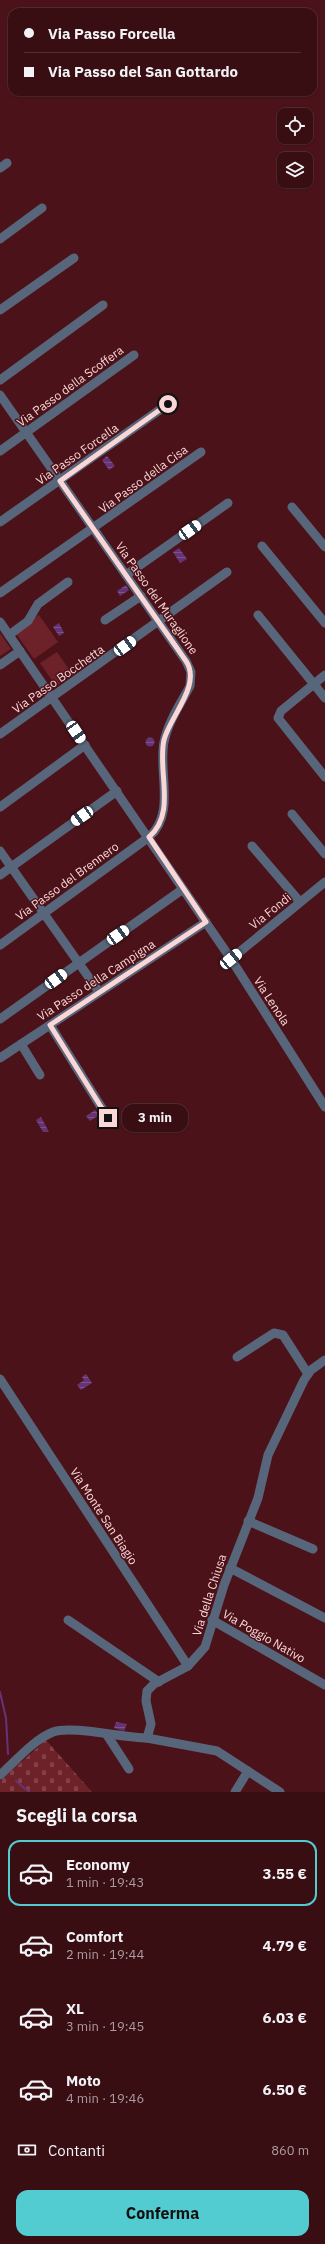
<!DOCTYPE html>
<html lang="it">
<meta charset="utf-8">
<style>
body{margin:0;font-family:"IBM Plex Sans",sans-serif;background:#431c21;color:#f1f3f6;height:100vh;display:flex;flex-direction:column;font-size:15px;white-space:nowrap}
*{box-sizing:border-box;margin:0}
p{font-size:13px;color:#ab9ca0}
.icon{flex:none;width:22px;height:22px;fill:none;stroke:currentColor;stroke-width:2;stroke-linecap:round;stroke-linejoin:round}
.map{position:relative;height:1792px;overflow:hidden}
.details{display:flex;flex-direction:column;background:#380e13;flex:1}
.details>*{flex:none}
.banner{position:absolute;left:8px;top:8px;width:309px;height:88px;border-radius:12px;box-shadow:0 1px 3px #0004,0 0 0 1px #522e33;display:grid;align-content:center;height:88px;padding:0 16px;background:#380e13}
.buttons{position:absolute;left:277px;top:108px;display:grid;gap:8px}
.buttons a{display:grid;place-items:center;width:36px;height:36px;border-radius:8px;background:#380e13;box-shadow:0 1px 3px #0004,0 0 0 1px #522e33;font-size:20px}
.end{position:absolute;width:18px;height:18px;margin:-9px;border:5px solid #fbd6d6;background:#111;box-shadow:0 0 0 2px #111}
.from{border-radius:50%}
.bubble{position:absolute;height:28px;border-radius:12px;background:#380e13;box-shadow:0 1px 3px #0004,0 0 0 1px #522e33;font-size:13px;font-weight:700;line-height:28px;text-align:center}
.car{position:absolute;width:12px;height:24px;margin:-12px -6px;border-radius:5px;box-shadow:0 0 3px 1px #0007;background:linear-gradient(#fff 24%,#345 0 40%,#fff 0 76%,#345 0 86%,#fff 0)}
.banner b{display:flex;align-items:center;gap:14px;height:38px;font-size:15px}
.banner b+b{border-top:1px solid #522e33}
.banner i{width:10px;height:10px;background:#f1f3f6}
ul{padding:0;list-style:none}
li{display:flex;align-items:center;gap:12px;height:66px;margin:0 8px 6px;padding:0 8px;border:2px solid transparent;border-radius:12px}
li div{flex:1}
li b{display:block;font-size:15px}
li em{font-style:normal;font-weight:700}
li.selected{border-color:#52ccd0}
li>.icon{width:36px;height:36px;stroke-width:1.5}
h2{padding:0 16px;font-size:18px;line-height:48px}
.pay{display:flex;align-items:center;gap:10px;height:44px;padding:0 16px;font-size:15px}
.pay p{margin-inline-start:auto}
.action{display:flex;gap:8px;margin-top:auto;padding:8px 16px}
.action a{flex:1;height:46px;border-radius:12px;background:#52ccd0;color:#111;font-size:16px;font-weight:700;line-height:46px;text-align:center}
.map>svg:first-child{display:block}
.grass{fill:#6d2129}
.cemetery{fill:url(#cemetery-stones)}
.water{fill:url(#water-rules)}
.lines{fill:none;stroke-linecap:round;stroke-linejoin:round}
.stream{stroke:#663476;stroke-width:2}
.street{stroke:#58667b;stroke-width:9}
.route{stroke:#fbd6d6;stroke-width:5}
.labels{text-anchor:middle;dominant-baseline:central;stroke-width:3;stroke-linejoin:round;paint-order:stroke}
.street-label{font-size:12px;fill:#fbd6d6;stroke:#4b1319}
</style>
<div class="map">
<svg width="325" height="1792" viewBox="0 0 325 1792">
<defs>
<pattern id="cemetery-stones" width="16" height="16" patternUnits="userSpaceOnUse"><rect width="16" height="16" fill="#6d2129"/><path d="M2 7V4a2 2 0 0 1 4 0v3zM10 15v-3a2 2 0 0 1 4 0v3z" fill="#834047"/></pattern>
<pattern id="water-rules" width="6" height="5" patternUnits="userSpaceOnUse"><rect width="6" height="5" fill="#663476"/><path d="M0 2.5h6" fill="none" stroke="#7d5189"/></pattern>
</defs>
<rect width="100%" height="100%" fill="#4b1319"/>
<g class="grass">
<polygon points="39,615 58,642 34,659 15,632"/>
<polygon points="0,633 11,649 0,656"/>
<polygon points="57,652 73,675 56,686 40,663"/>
</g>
<polygon class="cemetery" points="46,1740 92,1792 0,1792 0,1781"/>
<g class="water">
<polygon points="107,456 115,466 109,470 102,460"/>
<polygon points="179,548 187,559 180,563 173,552"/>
<polygon points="126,585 129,590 120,596 117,591"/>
<polygon points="59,623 64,633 59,636 53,627"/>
<circle cx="150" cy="742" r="4.5"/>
<polygon points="95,1110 99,1115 90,1121 86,1116"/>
<polygon points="41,1117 49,1132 43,1132 36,1120"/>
<polygon points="86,1374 92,1383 81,1390 77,1385 84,1380 82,1377"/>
<polygon points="116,1722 127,1724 124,1731 114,1728"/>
</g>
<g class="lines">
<g class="stream">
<polyline points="0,1692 6,1718 8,1754"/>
<polyline points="16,1781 29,1792"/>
</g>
<g class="street">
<polyline points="0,168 7,163"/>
<polyline points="0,239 42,208"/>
<polyline points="0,310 74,258"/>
<polyline points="0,380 103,305"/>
<path d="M0 395 186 661 191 672 190 686C181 703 168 722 164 742 158 772 176 814 149 837L0 945"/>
<polyline points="0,451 134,355"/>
<polyline points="292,507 325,547"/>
<polyline points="0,522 168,404"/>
<polyline points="262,546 325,623"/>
<polyline points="126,575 228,503"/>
<polyline points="0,593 201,452"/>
<polyline points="258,615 325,698"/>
<polyline points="105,620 141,596"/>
<polyline points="0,622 231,959 325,1107"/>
<polyline points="9,635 28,621 38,604 68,582"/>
<polyline points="0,665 20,651"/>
<polyline points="325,675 281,711 278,718 325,777"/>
<polyline points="0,734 227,572"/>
<polyline points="0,807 85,745"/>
<polyline points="292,814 325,854"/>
<polyline points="252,846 300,902"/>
<polyline points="0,851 97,989"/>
<polyline points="0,875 117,791"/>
<polyline points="231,959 325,882"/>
<polyline points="0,1019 183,889"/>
<polyline points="50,1025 108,1118"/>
<polyline points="21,1044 40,1075"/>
<polyline points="0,1058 206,922"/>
<polyline points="237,1357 274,1333 283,1335 308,1374"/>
<polyline points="0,1379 188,1666"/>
<polyline points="248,1521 313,1549"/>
<polyline points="230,1568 325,1618"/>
<polyline points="68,1620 159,1682"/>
<polyline points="212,1620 325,1685"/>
<polyline points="107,1735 129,1769"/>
<polyline points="147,1738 217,1751 280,1792"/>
<path d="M0 1775C16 1761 33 1740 53 1732 71 1725 123 1738 147 1738L151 1724 146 1701 147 1691 154 1684 188 1666 205 1647 224 1585 258 1498 268 1455 304 1380 311 1370 325 1360"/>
<polyline points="235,1792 248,1771"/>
</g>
</g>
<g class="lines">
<path class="route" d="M108 1118 50 1025 206 922 149 837C177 813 157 771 164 740 170 716 202 685 186 661L60 481 168 404"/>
</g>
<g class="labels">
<g class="street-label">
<text transform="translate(70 386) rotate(-36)">Via Passo della Scoffera</text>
<text transform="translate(77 454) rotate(-35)">Via Passo Forcella</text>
<text transform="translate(143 479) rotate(-36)">Via Passo della Cisa</text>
<text transform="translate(157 598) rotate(55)">Via Passo del Muraglione</text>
<text transform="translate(58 679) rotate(-35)">Via Passo Bocchetta</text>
<text transform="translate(67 881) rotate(-36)">Via Passo del Brennero</text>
<text transform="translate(270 911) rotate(-39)">Via Fondi</text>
<text transform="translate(96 980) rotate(-33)">Via Passo della Campigna</text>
<text transform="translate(272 1001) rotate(57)">Via Lenola</text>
<text transform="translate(104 1516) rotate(57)">Via Monte San Biagio</text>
<text transform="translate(209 1595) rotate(-72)">Via della Chiusa</text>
<text transform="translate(264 1636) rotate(30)">Via Poggio Nativo</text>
</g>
</g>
</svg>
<div class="buttons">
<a><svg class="icon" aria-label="locate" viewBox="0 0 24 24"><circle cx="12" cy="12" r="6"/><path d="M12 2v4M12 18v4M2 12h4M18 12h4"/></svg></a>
<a><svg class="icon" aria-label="layers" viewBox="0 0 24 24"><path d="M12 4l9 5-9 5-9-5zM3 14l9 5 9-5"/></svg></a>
</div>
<i class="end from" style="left:168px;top:404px"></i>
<i class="end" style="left:108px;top:1118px"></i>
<div class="bubble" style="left:122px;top:1104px;width:66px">3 min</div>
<i class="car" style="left:190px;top:530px;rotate:55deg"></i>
<i class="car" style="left:125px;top:646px;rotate:54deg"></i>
<i class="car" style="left:76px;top:732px;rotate:146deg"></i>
<i class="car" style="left:82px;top:816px;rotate:235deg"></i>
<i class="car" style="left:118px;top:935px;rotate:55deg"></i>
<i class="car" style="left:231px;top:959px;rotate:51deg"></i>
<i class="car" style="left:56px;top:979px;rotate:54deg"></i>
<div class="banner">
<b><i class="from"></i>Via Passo Forcella</b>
<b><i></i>Via Passo del San Gottardo</b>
</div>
</div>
<section class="details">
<h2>Scegli la corsa</h2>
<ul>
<li class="selected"><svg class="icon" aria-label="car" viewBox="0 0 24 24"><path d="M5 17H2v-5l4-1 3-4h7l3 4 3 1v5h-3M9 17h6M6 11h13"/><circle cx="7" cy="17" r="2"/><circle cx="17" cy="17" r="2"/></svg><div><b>Economy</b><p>1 min · 19:43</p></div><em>3.55 €</em></li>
<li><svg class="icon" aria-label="car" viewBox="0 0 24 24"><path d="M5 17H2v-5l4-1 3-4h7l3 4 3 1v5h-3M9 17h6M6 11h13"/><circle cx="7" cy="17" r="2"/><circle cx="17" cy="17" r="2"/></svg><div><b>Comfort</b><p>2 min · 19:44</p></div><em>4.79 €</em></li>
<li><svg class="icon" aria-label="car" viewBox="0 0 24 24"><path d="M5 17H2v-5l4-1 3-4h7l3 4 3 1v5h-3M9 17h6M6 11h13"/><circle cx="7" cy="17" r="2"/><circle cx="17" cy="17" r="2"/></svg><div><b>XL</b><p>3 min · 19:45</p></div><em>6.03 €</em></li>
<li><svg class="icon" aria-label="car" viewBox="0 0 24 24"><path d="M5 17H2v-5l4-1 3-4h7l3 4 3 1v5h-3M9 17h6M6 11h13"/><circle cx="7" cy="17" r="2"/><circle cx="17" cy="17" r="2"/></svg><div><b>Moto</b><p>4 min · 19:46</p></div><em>6.50 €</em></li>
</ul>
<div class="pay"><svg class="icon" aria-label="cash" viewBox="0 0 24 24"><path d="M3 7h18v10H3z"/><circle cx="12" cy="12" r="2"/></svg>Contanti<p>860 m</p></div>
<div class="action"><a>Conferma</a></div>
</section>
